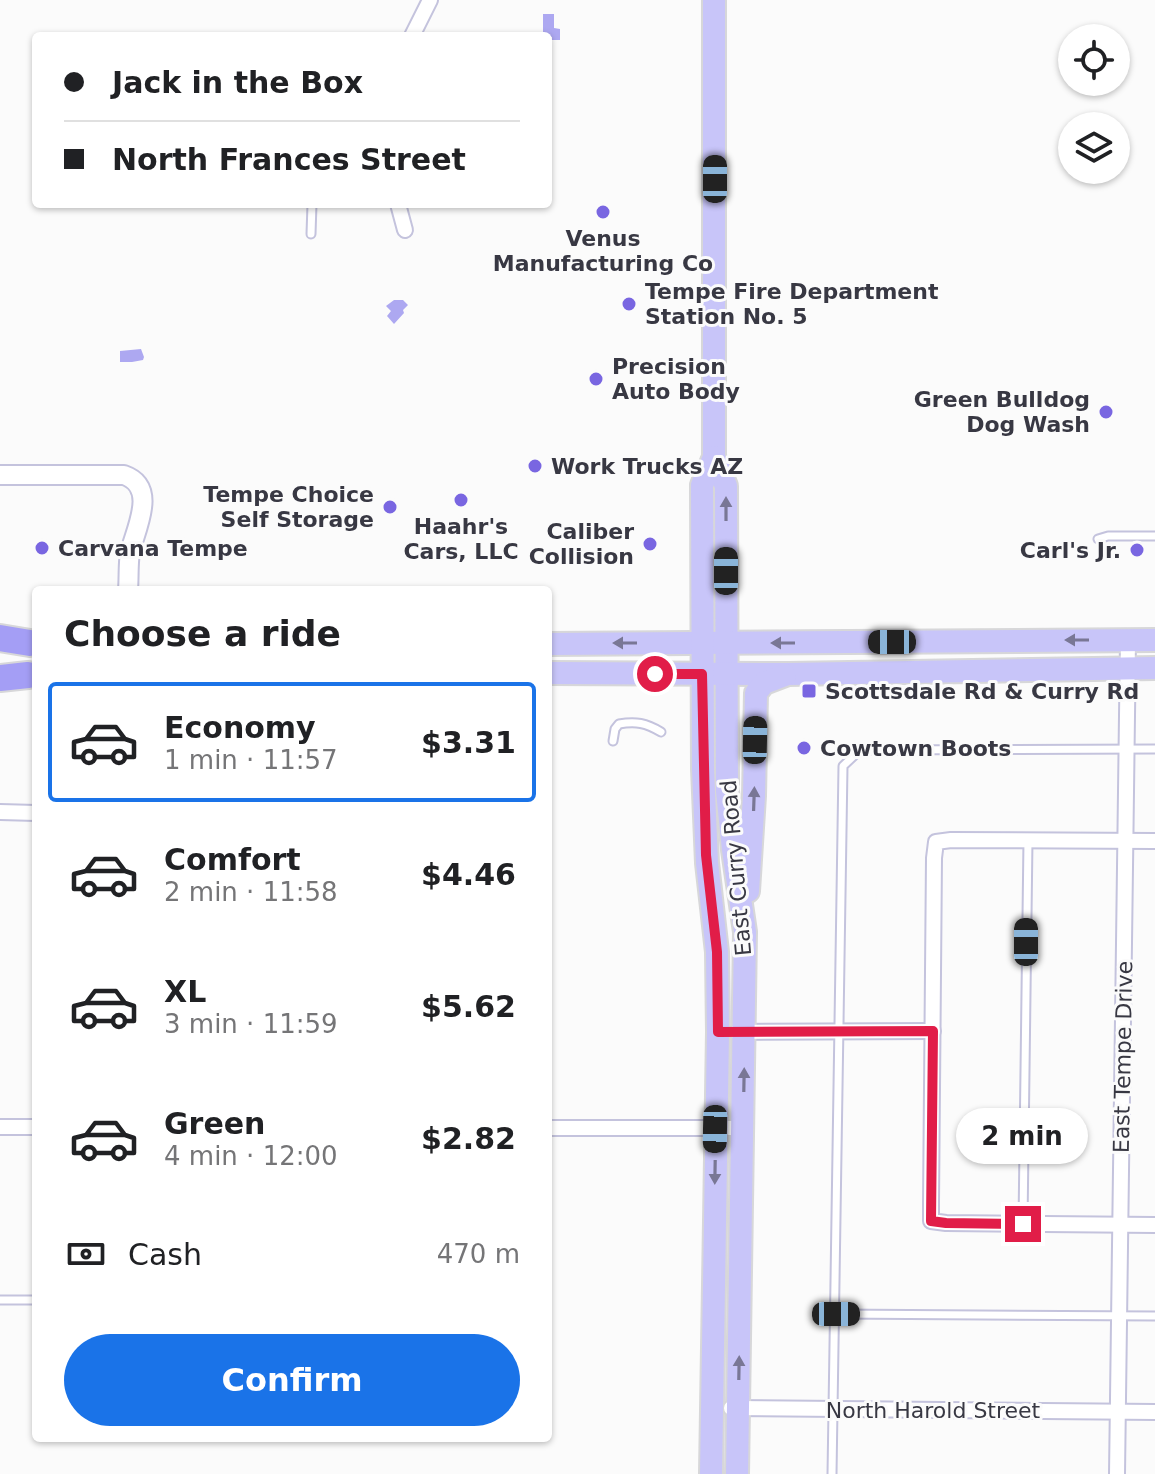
<!DOCTYPE html>
<meta charset="utf-8">
<style>
body{margin:0;font-family:"DejaVu Sans",sans-serif;background:#f6f6f6;color:#202124;height:100vh;display:flex;flex-direction:column;font-size:30px;white-space:nowrap}
*{box-sizing:border-box;margin:0}
p{font-size:26px;color:#757577}
.icon{flex:none;width:44px;height:44px;fill:none;stroke:currentColor;stroke-width:2;stroke-linecap:round;stroke-linejoin:round}
.map{position:relative;flex:1;overflow:hidden}
.drawer{position:absolute;left:32px;top:586px;width:520px;height:856px;display:flex;flex-direction:column;background:#fff;border-radius:8px;box-shadow:0 2px 6px #0004}
.drawer>*{flex:none}
.hud{position:absolute;left:32px;top:32px;width:520px;height:176px;border-radius:8px;box-shadow:0 2px 6px #0004;display:grid;align-content:center;height:176px;padding:0 32px;background:#fff}
.controls{position:absolute;left:1058px;top:24px;display:grid;gap:16px}
.controls a{display:grid;place-items:center;width:72px;height:72px;border-radius:50%;background:#fff;box-shadow:0 2px 6px #0004;font-size:40px}
.end{position:absolute;width:36px;height:36px;margin:-18px;border:10px solid #e11d48;background:#fff;box-shadow:0 0 0 4px #fff}
.from{border-radius:50%}
.bubble{position:absolute;height:56px;border-radius:28px;background:#fff;box-shadow:0 2px 6px #0004;font-size:26px;font-weight:700;line-height:56px;text-align:center}
.car{position:absolute;width:24px;height:48px;margin:-24px -12px;border-radius:10px;box-shadow:0 0 6px 2px #0007;background:linear-gradient(#222 24%,#8ab4d8 0 40%,#222 0 76%,#8ab4d8 0 86%,#222 0)}
.hud b{display:flex;align-items:center;gap:28px;height:76px;font-size:30px}
.hud b+b{border-top:2px solid #e0e0e0}
.hud i{width:20px;height:20px;background:#202124}
ul{padding:0;list-style:none}
li{display:flex;align-items:center;gap:24px;height:120px;margin:0 16px 12px;padding:0 16px;border:4px solid transparent;border-radius:8px}
li div{flex:1}
li b{display:block;font-size:30px}
li em{font-style:normal;font-weight:700}
li.current{border-color:#1a73e8}
li>.icon{width:72px;height:72px;stroke-width:1.5}
h2{padding:0 32px;font-size:36px;line-height:96px}
.pay{display:flex;align-items:center;gap:20px;height:88px;padding:0 32px;font-size:30px}
.pay p{margin-inline-start:auto}
.button{display:flex;gap:16px;margin-top:auto;padding:16px 32px}
.button a{flex:1;height:92px;border-radius:48px;background:#1a73e8;color:#fff;font-size:32px;font-weight:700;line-height:92px;text-align:center}
.map>svg:first-child{display:block}
.water{fill:#ada8f1}
.lines{fill:none;stroke-linecap:round;stroke-linejoin:round}
.service-casing{stroke:#c4c3dd;stroke-width:11}
.minor-casing{stroke:#c4c3dd;stroke-width:18}
.tertiary-casing{stroke:#c4c3dd;stroke-width:22}
.primary-casing{stroke:#d7d7d9;stroke-width:26}
.motorway-casing{stroke:#d7d7d9;stroke-width:30}
.service{stroke:#fff;stroke-width:7}
.minor{stroke:#fff;stroke-width:14}
.tertiary{stroke:#fff;stroke-width:18}
.primary{stroke:#c8c5f9;stroke-width:22}
.motorway{stroke:#a49ef5;stroke-width:26}
.oneway{fill:#797795}
.route{stroke:#e11d48;stroke-width:10}
.poi-dot{fill:#7966e1;stroke:#fbfbfb;stroke-width:3}
.labels{text-anchor:middle;dominant-baseline:central;stroke-width:6;stroke-linejoin:round;paint-order:stroke}
.poi-label{font-size:22px;font-weight:bold;fill:#383843;stroke:#fbfbfb;text-anchor:start}
.street-label{font-size:22px;fill:#383843;stroke:#fbfbfb}
</style>
<div class="map">
<svg width="1155" height="1474" viewBox="0 0 1155 1474">
<rect width="100%" height="100%" fill="#fbfbfb"/>
<g class="water">
<polygon points="543,14 554,14 554,28 560,29 560,40 552,40 552,37 543,36"/>
<polygon points="394,300 403,300 408,305 403,310 404,313 394,324 387,316 391,311 386,306"/>
<polygon points="141,349 144,357 143,360 132,362 120,362 120,351"/>
</g>
<g class="lines">
<g class="service-casing">
<g id="service">
<polyline points="311,234 312,204"/>
<polyline points="1098,539 1108,536 1155,536"/>
<path d="M613 741 615 729 619 724C636 721 646 723 661 732"/>
<polyline points="1023,1224 1028,840"/>
<polyline points="0,1300 36,1300"/>
<polyline points="836,1314 1155,1316"/>
<polyline points="832,1474 843,766 860,750 1155,749"/>
</g>
</g>
<g class="minor-casing">
<g id="minor">
<polyline points="412,36 430,0"/>
<polyline points="398,204 405,230"/>
<polyline points="0,812 36,813"/>
<polyline points="1155,841 951,840 936,842 934,858 931,1203 931,1221 946,1223 1155,1225"/>
<polyline points="737,1032 933,1031"/>
<polyline points="0,1127 36,1127"/>
<polyline points="548,1128 743,1128"/>
<polyline points="731,1408 1155,1412"/>
<polyline points="1117,1474 1128,640"/>
</g>
</g>
<g class="tertiary-casing">
<path id="tertiary" d="M0 475H124C158 487 136 528 130 552 128 565 129 578 128 590"/>
</g>
<g class="primary-casing">
<g id="primary">
<polyline points="714,0 714,457 726,486 727,791 733,850 745,932 737,1474"/>
<polyline points="548,644 1155,640"/>
<polyline points="548,673 788,674 1155,668"/>
<polyline points="748,891 754,796 756,693 764,683 785,675"/>
<polyline points="711,1474 718,1032 717,952 707,863 703,769 702,485 714,457"/>
</g>
</g>
<g class="motorway-casing">
<g id="motorway">
<polyline points="0,638 30,643"/>
<polyline points="0,678 28,675"/>
</g>
</g>
<use href="#service" class="service"/>
<use href="#minor" class="minor"/>
<use href="#tertiary" class="tertiary"/>
<use href="#primary" class="primary"/>
<use href="#motorway" class="motorway"/>
</g>
<defs><path id="oneway-solid" d="M-6-.8H1V-3.2L6.5 0L1 3.2V.8H-6Z" transform="scale(2)"/></defs>
<g class="oneway">
<use href="#oneway-solid" transform="translate(726 509) rotate(-90)"/>
<use href="#oneway-solid" transform="translate(1077 640) rotate(180)"/>
<use href="#oneway-solid" transform="translate(625 643) rotate(180)"/>
<use href="#oneway-solid" transform="translate(783 643) rotate(-180)"/>
<use href="#oneway-solid" transform="translate(754 799) rotate(-88)"/>
<use href="#oneway-solid" transform="translate(744 1080) rotate(-89)"/>
<use href="#oneway-solid" transform="translate(715 1172) rotate(91)"/>
<use href="#oneway-solid" transform="translate(739 1368) rotate(-89)"/>
</g>
<g class="lines">
<polyline class="route" points="655,674 702,674 706,855 717,952 718,1032 933,1031 931,1221 946,1223 1023,1224"/>
</g>
<g class="poi-dot">
<circle cx="603" cy="212" r="8"/>
<circle cx="629" cy="304" r="8"/>
<circle cx="596" cy="379" r="8"/>
<circle cx="1106" cy="412" r="8"/>
<circle cx="535" cy="466" r="8"/>
<circle cx="461" cy="500" r="8"/>
<circle cx="390" cy="507" r="8"/>
<circle cx="650" cy="544" r="8"/>
<circle cx="42" cy="548" r="8"/>
<circle cx="1137" cy="550" r="8"/>
<rect x="801" y="683" width="16" height="16" rx="4"/>
<circle cx="804" cy="748" r="8"/>
</g>
<g class="labels">
<g class="poi-label">
<text x="603" y="238" text-anchor="middle">Venus<tspan x="603" dy="25">Manufacturing Co</tspan></text>
<text x="645" y="291">Tempe Fire Department<tspan x="645" dy="25">Station No. 5</tspan></text>
<text x="612" y="366">Precision<tspan x="612" dy="25">Auto Body</tspan></text>
<text x="1090" y="399" text-anchor="end">Green Bulldog<tspan x="1090" dy="25">Dog Wash</tspan></text>
<text x="551" y="466">Work Trucks AZ</text>
<text x="374" y="494" text-anchor="end">Tempe Choice<tspan x="374" dy="25">Self Storage</tspan></text>
<text x="461" y="526" text-anchor="middle">Haahr's<tspan x="461" dy="25">Cars, LLC</tspan></text>
<text x="634" y="531" text-anchor="end">Caliber<tspan x="634" dy="25">Collision</tspan></text>
<text x="58" y="548">Carvana Tempe</text>
<text x="1121" y="550" text-anchor="end">Carl's Jr.</text>
<text x="825" y="691">Scottsdale Rd &amp; Curry Rd</text>
<text x="820" y="748">Cowtown Boots</text>
</g>
<g class="street-label">
<text transform="translate(736 868) rotate(-95)">East Curry Road</text>
<text transform="translate(1123 1057) rotate(-89)">East Tempe Drive</text>
<text x="933" y="1410">North Harold Street</text>
</g>
</g>
</svg>
<div class="controls">
<a><svg class="icon" aria-label="locate" viewBox="0 0 24 24"><circle cx="12" cy="12" r="6"/><path d="M12 2v4M12 18v4M2 12h4M18 12h4"/></svg></a>
<a><svg class="icon" aria-label="layers" viewBox="0 0 24 24"><path d="M12 4l9 5-9 5-9-5zM3 14l9 5 9-5"/></svg></a>
</div>
<i class="end from" style="left:655px;top:674px"></i>
<i class="end" style="left:1023px;top:1224px"></i>
<div class="bubble" style="left:956px;top:1108px;width:132px">2 min</div>
<i class="car" style="left:715px;top:179px;rotate:0deg"></i>
<i class="car" style="left:726px;top:571px;rotate:0deg"></i>
<i class="car" style="left:892px;top:642px;rotate:270deg"></i>
<i class="car" style="left:755px;top:740px;rotate:1deg"></i>
<i class="car" style="left:1026px;top:942px;rotate:0deg"></i>
<i class="car" style="left:715px;top:1129px;rotate:181deg"></i>
<i class="car" style="left:836px;top:1314px;rotate:90deg"></i>
<div class="hud">
<b><i class="from"></i>Jack in the Box</b>
<b><i></i>North Frances Street</b>
</div>
<section class="drawer">
<h2>Choose a ride</h2>
<ul>
<li class="current"><svg class="icon" aria-label="car" viewBox="0 0 24 24"><path d="M5 17H2v-5l4-1 3-4h7l3 4 3 1v5h-3M9 17h6M6 11h13"/><circle cx="7" cy="17" r="2"/><circle cx="17" cy="17" r="2"/></svg><div><b>Economy</b><p>1 min · 11:57</p></div><em>$3.31</em></li>
<li><svg class="icon" aria-label="car" viewBox="0 0 24 24"><path d="M5 17H2v-5l4-1 3-4h7l3 4 3 1v5h-3M9 17h6M6 11h13"/><circle cx="7" cy="17" r="2"/><circle cx="17" cy="17" r="2"/></svg><div><b>Comfort</b><p>2 min · 11:58</p></div><em>$4.46</em></li>
<li><svg class="icon" aria-label="car" viewBox="0 0 24 24"><path d="M5 17H2v-5l4-1 3-4h7l3 4 3 1v5h-3M9 17h6M6 11h13"/><circle cx="7" cy="17" r="2"/><circle cx="17" cy="17" r="2"/></svg><div><b>XL</b><p>3 min · 11:59</p></div><em>$5.62</em></li>
<li><svg class="icon" aria-label="car" viewBox="0 0 24 24"><path d="M5 17H2v-5l4-1 3-4h7l3 4 3 1v5h-3M9 17h6M6 11h13"/><circle cx="7" cy="17" r="2"/><circle cx="17" cy="17" r="2"/></svg><div><b>Green</b><p>4 min · 12:00</p></div><em>$2.82</em></li>
</ul>
<div class="pay"><svg class="icon" aria-label="cash" viewBox="0 0 24 24"><path d="M3 7h18v10H3z"/><circle cx="12" cy="12" r="2"/></svg>Cash<p>470 m</p></div>
<div class="button"><a>Confirm</a></div>
</section>
</div>
